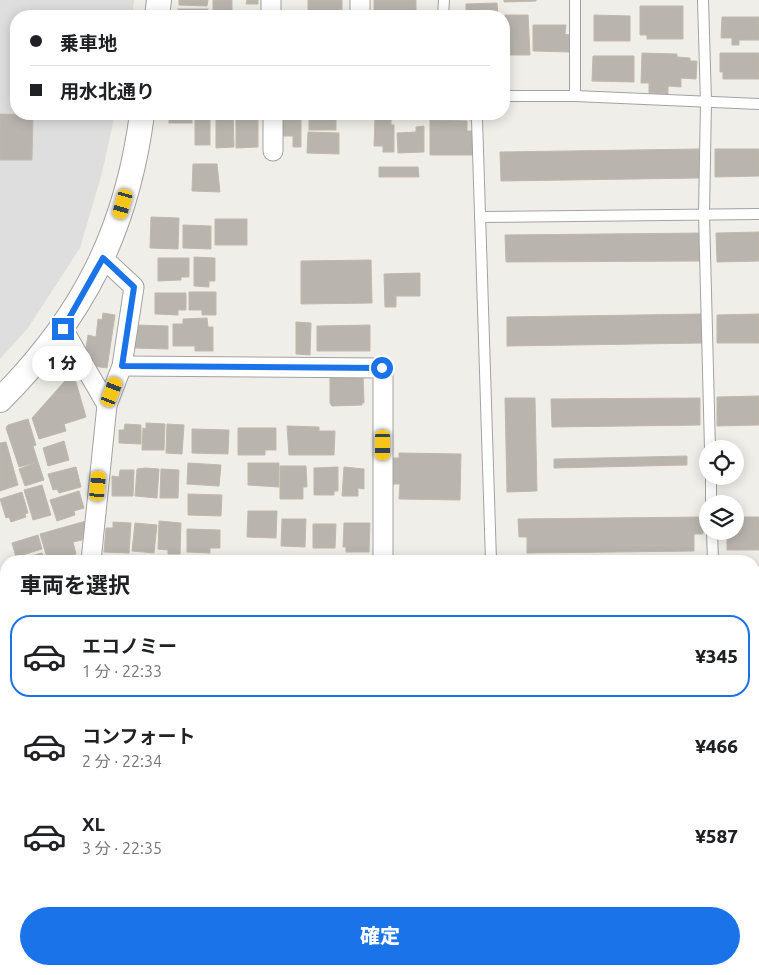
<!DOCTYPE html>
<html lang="ja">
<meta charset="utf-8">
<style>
body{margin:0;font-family:Ubuntu,"Noto Sans JP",sans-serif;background:#f2f2f2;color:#202124;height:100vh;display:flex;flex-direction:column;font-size:19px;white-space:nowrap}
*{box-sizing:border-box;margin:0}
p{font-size:16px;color:#757577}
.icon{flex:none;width:28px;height:28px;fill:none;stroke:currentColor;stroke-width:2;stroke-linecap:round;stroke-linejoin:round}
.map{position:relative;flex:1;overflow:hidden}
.panel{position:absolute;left:0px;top:555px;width:760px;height:420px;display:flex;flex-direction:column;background:#fff;border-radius:20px 20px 0 0;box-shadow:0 2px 12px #0003}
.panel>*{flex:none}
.hud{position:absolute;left:10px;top:10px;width:500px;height:110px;border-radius:20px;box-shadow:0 2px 12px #0003;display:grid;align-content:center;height:110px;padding:0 20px;background:#fff}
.buttons{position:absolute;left:699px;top:440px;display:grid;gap:10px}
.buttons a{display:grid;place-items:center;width:45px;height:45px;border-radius:50%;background:#fff;box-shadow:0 2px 12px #0003;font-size:25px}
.end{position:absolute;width:22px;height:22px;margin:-11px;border:6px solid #1a73e8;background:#fff;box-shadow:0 0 0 2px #fff}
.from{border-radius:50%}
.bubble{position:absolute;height:35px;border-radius:18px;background:#fff;box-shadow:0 2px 12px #0003;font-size:16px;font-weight:800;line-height:35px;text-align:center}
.car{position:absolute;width:15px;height:30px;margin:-15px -8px;border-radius:6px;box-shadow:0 0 4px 1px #0007;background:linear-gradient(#f5c518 24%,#345 0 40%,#f5c518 0 76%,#345 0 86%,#f5c518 0)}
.hud b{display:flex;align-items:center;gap:18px;height:48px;font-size:19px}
.hud b+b{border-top:1px solid #e0e0e0}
.hud i{width:12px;height:12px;background:#202124}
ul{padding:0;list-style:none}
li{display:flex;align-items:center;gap:15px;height:82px;margin:0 10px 8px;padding:0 10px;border:2px solid transparent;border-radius:20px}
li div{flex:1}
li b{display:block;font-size:19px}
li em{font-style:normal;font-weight:800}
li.on{border-color:#1a73e8}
li>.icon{width:45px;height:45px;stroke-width:1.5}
h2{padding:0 20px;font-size:22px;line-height:60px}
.button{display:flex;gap:10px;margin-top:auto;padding:10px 20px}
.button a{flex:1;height:58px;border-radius:30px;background:#1a73e8;color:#fff;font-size:20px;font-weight:800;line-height:58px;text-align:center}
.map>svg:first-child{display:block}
.residential{fill:#dedede}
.building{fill:#b9b5ae;stroke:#c1b8ab}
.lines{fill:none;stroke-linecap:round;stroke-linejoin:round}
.service-casing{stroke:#a2a2a2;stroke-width:12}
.minor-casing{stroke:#a2a2a2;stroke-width:21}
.tertiary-casing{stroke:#a2a2a2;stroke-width:26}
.service{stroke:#fff;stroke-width:10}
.minor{stroke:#fff;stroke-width:19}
.tertiary{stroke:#fff;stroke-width:24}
.route{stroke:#1a73e8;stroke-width:6}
</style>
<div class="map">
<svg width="759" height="975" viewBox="0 0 759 975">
<rect width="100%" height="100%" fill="#f0eee8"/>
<polygon class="residential" points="0,0 134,0 132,16 16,16 16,114 115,114 102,173 80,248 28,328 0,359"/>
<g class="building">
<polygon points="179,0 208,0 207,6 179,5"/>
<rect x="213" y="0" width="19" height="16"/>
<polygon points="247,0 258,0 258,4 246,4"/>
<rect x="308" y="0" width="34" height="16"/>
<rect x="374" y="0" width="42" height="16"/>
<polygon points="504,0 536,0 536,1 504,2"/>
<polygon points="497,3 498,16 466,16 466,4"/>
<polygon points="640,6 683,6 683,39 647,39 647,35 640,35"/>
<rect x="178" y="9" width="30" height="7"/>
<polygon points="298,12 298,16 281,16 281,13"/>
<polygon points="505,15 528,15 530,55 505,55"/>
<polygon points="594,15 630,16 630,41 594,41"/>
<polygon points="722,17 759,17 759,40 739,40 739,45 732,45 732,38 721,38"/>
<polygon points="533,25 566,25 565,34 570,35 570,52 533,51"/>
<polygon points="642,53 677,54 677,57 690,58 690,61 697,61 696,79 681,78 681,87 668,86 668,94 649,93 649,83 641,83"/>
<polygon points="720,53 759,53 759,79 723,79 723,72 720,72"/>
<polygon points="593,56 634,56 634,82 592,81"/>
<polygon points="0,114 33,115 32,160 0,160"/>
<rect x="169" y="114" width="23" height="9"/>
<rect x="195" y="114" width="15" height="31"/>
<polygon points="216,114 233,114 234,147 216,148"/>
<polygon points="236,114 258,114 258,147 236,148"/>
<polygon points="286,114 301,114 301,147 293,147 293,136 281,136 281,116 286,116"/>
<rect x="309" y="114" width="27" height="16"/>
<polygon points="375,120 391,120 391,125 394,125 394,152 383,152 383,146 374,146"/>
<polygon points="430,120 467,121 467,131 475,131 474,155 430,155"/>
<polygon points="424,126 424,152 398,153 397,133 416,132 416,127"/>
<polygon points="308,132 339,133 339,154 307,153"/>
<polygon points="699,149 699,178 501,181 500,152"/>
<polygon points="715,149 759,149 759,176 715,177"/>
<polygon points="193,164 217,164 220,192 192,191"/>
<polygon points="379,167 418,167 419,177 379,177"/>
<polygon points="151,217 179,218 178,249 150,248"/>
<rect x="215" y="219" width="32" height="26"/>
<polygon points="183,225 211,226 211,249 183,248"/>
<polygon points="759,232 759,261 717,262 716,233"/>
<polygon points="702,233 703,261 506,262 505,235"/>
<polygon points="194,257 215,258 215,281 209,281 209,287 194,286"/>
<polygon points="158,258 189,258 189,277 181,277 181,280 158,281"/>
<polygon points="371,260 372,303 301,304 301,261"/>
<polygon points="420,273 420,296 396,296 396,307 385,307 384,274"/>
<polygon points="189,292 216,292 216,315 202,315 202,310 189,310"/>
<polygon points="155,293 186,293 186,310 178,310 178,315 155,314"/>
<polygon points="103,313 115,315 107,368 93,366 94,361 88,360 85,356 88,335 96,337 98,319 102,320"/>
<polygon points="703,314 704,343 507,346 507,317"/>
<polygon points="759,314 759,343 717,343 717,315"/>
<polygon points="207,318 208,327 213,327 213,351 195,351 195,346 173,346 173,324 183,324 183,319"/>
<polygon points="296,322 311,323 310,355 296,354"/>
<polygon points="136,325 168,326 168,349 135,348"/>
<polygon points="370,325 370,351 317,351 317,326"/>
<polygon points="73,372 86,417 64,424 66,431 39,439 32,418"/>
<polygon points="363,375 364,403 362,403 362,405 332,406 330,403 330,376"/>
<polygon points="759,396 759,425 717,426 717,397"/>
<polygon points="505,398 535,398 537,491 507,492"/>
<polygon points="700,398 700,425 552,427 551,399"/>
<polygon points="28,419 36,445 33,446 38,462 19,467 6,428 8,425"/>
<polygon points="146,423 165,424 164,450 142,450 143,428 146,429"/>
<polygon points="125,424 141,425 141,444 119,443 119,430 124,430"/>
<polygon points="167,424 184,425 182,454 166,453"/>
<polygon points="287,426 319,427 319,431 335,431 334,455 289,455"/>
<polygon points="238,428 276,428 276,450 265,450 265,455 238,455"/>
<polygon points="192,429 229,430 228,454 192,453"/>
<polygon points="64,441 69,460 48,466 43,448"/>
<polygon points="6,442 18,485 0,491 0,443"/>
<polygon points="399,453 461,454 460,500 399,499 400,484 393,484 393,458 399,458"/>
<polygon points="687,456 687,465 554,468 554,459"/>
<polygon points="38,462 44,480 25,486 19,469"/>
<polygon points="188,463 221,465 219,486 187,484"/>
<polygon points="248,463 279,463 279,487 248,485"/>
<polygon points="280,466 306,466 307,487 303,487 303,499 280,499"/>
<polygon points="76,467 81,487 59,493 57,489 53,490 48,474"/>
<polygon points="338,467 338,491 334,491 334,495 314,495 314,468"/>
<polygon points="344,467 364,469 364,489 358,488 358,496 342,496"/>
<polygon points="146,468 159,469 157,498 135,496 137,469"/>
<polygon points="161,469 179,470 178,498 160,498"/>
<polygon points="120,470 134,470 133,496 112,496 112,476 119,477"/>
<polygon points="42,485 51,515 33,520 24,490"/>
<polygon points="79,491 84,508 74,511 75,515 57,521 50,500"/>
<polygon points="22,492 28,513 25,514 26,517 11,522 9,517 6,518 0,499"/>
<polygon points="188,494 222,495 221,516 188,515"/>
<polygon points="248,511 277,511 276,538 247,537"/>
<polygon points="703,517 703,534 694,534 694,551 527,553 527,537 519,537 518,519"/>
<polygon points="735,517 759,517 759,550 727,550 727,535 718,535 718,531 735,531"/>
<polygon points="282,519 306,519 305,547 281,546"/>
<polygon points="86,521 82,540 73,542 76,554 48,561 40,534"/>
<polygon points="159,521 181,523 180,554 168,554 168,550 158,549"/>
<polygon points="113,522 131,523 129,553 104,552 106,528 113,528"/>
<polygon points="135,523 157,525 154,553 132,551"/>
<polygon points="344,523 370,523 369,552 346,552 346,547 343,547"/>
<polygon points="313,524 336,524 335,548 313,548"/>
<polygon points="187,529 220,530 220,548 210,548 210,553 187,552"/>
<polygon points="38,535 42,549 16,557 12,543"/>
<polygon points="42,553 44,561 16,561 16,560"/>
<polygon points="754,695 756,695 758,711 754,711"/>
<rect x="754" y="711" width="5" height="42"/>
<polygon points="754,814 759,815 759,858 754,857"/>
<polygon points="754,857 759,858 759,893 754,892"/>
<polygon points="754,918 759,919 759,942 754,941"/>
<polygon points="754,964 757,965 756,975 668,975 669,969 754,969"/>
<polygon points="40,969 109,969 108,972 99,971 98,975 53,975 54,973"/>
<polygon points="119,969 152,969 150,975 125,975 118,973"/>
<polygon points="163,969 186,969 185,975 162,975"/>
<polygon points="199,969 226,969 225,975 199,975"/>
<polygon points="558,969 648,969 647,975 557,975"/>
</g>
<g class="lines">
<g class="service-casing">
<g id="service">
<polyline points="703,0 706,102 704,214 710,449"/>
<polyline points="443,16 444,0"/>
<polyline points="504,96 575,96 759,104"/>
<polyline points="575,96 575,0"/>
<polyline points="473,114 477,119 491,561"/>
<polyline points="480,217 759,214"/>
<polyline points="711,476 711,504"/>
<polyline points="712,531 713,561"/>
</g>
</g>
<g class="minor-casing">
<g id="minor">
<polyline points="271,0 271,16"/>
<polyline points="360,0 360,16"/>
<polyline points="273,114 273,151"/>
<polyline points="63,329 107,405"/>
<polyline points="122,366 383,368 383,561"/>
<polyline points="91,561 107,405 122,366 134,287 103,258"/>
<polyline points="754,617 759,617"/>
<polyline points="0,955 6,955"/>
<polyline points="252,969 252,975"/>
<polyline points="341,969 342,975"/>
<polyline points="366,969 405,975"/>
</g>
</g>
<g class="tertiary-casing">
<g id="tertiary">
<polyline points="157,16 159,0"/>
<path d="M0 400C83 317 127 230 142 114"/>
</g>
</g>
<use href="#service" class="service"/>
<use href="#minor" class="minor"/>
<use href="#tertiary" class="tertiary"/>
</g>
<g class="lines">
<polyline class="route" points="63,329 103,258 134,287 122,366 382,368"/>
</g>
</svg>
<div class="buttons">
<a><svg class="icon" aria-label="locate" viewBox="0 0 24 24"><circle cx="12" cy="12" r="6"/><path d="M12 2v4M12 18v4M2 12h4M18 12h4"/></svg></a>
<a><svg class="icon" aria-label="layers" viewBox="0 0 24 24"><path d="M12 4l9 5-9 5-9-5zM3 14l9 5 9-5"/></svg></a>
</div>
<i class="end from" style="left:382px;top:368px"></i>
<i class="end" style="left:63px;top:329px"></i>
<div class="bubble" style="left:32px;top:346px;width:60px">1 分</div>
<i class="car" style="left:123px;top:204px;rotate:196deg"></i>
<i class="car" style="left:112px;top:392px;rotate:21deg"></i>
<i class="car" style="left:383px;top:445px;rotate:180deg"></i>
<i class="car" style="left:98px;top:486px;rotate:5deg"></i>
<div class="hud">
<b><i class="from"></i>乗車地</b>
<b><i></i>用水北通り</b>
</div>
<section class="panel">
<h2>車両を選択</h2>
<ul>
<li class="on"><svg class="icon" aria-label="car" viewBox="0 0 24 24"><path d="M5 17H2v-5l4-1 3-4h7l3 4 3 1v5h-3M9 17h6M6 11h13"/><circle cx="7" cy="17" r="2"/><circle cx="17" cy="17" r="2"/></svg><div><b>エコノミー</b><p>1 分 · 22:33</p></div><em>¥345</em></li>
<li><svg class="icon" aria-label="car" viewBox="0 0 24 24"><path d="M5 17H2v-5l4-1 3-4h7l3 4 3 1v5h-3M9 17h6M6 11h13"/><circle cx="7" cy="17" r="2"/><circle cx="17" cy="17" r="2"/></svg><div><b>コンフォート</b><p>2 分 · 22:34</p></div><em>¥466</em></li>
<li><svg class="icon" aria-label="car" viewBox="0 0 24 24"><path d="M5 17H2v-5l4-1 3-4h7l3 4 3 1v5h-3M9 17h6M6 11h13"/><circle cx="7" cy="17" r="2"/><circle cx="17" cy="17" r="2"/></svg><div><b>XL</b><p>3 分 · 22:35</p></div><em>¥587</em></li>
</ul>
<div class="button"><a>確定</a></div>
</section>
</div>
